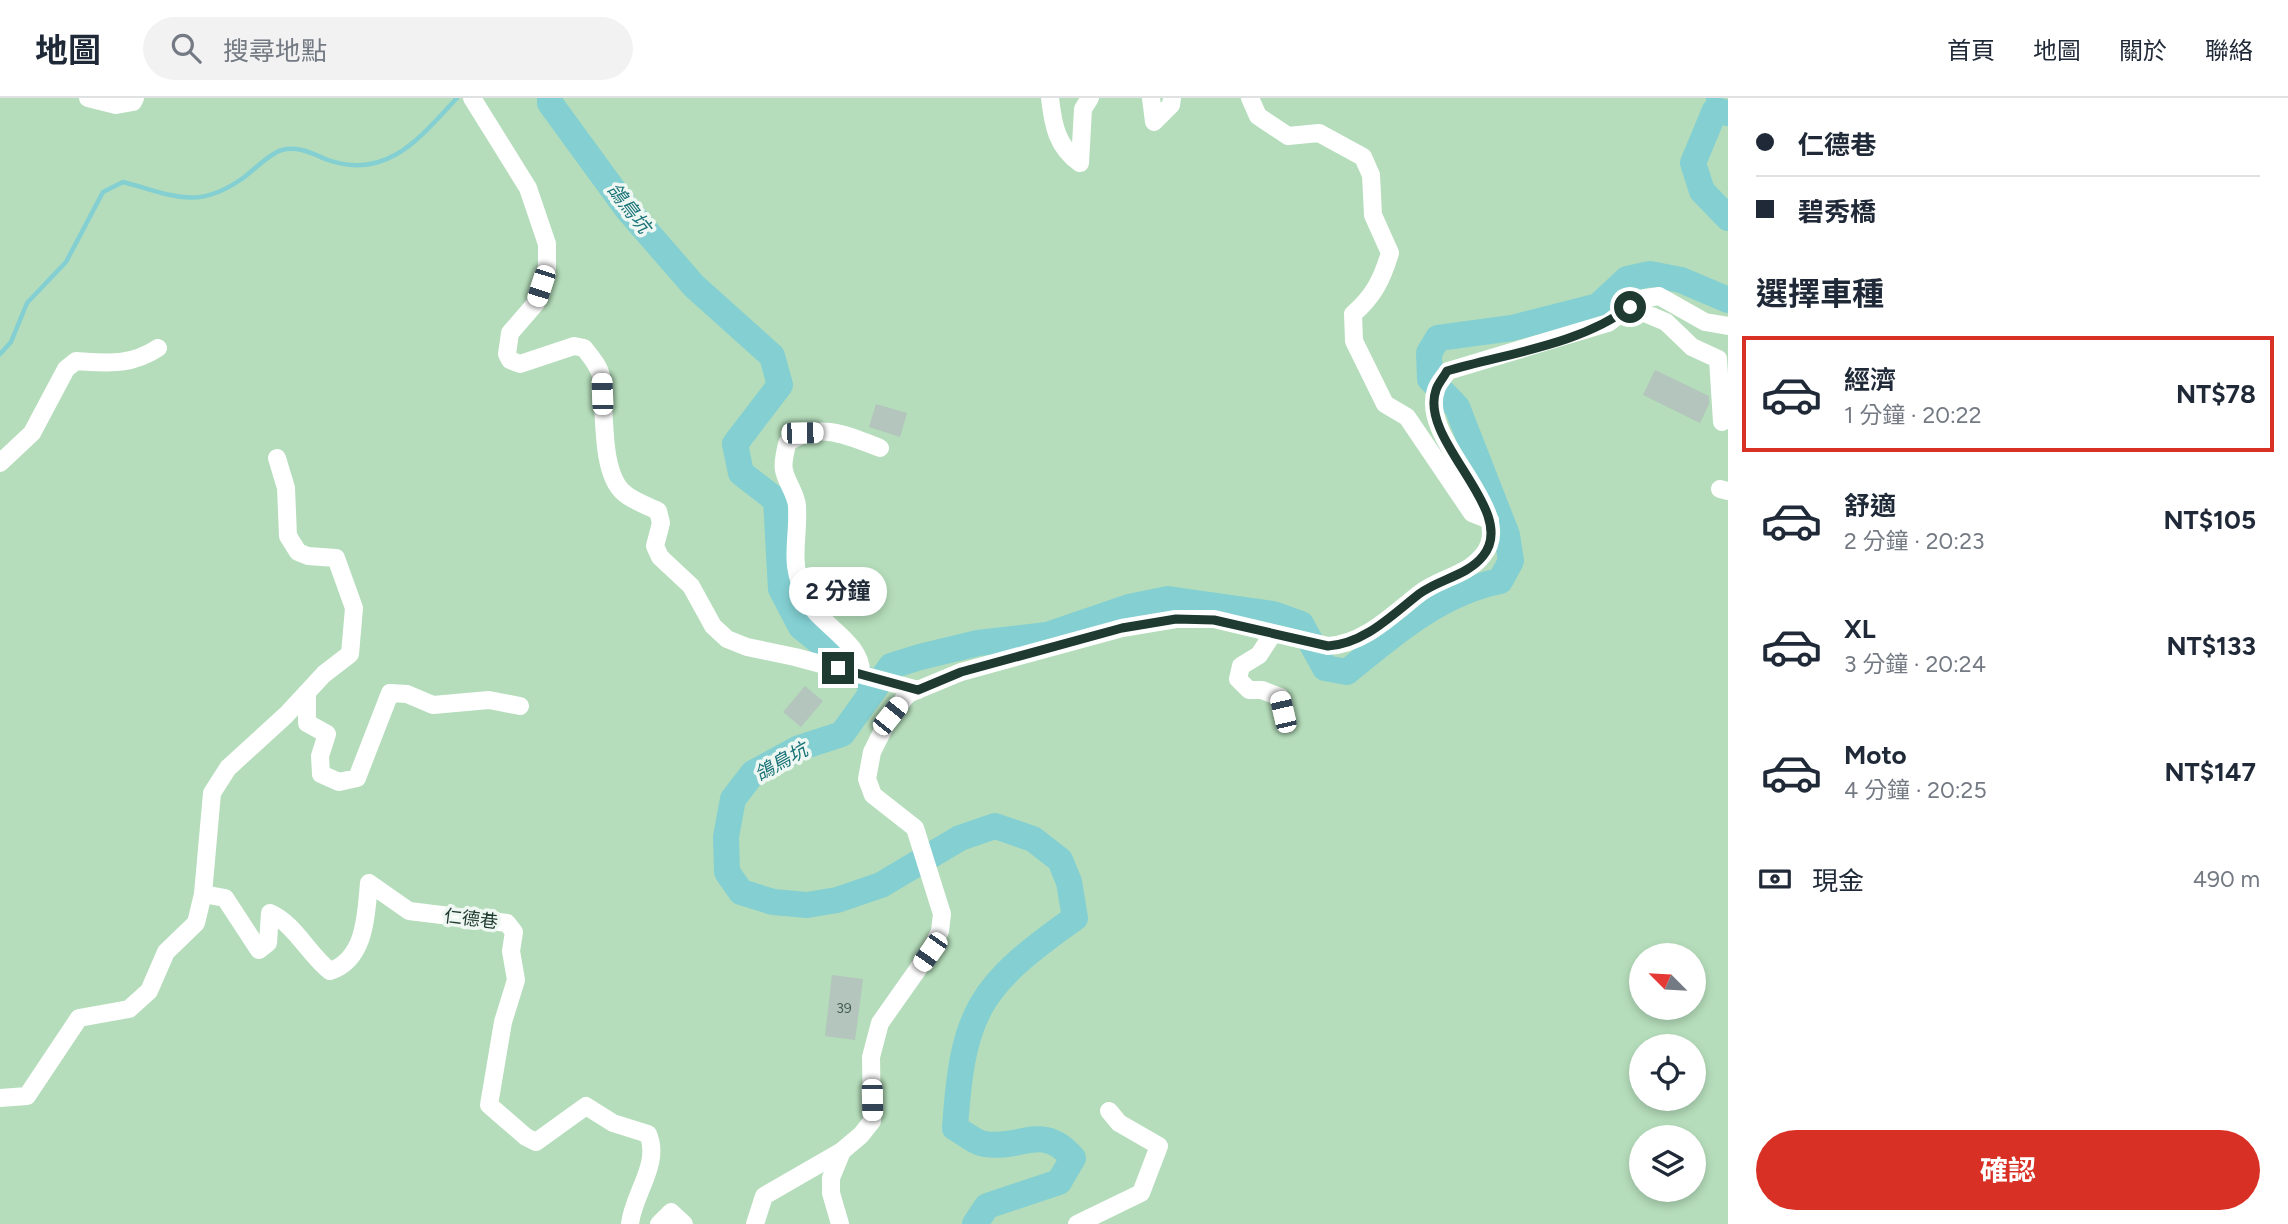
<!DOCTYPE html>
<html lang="zh-TW">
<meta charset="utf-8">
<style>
body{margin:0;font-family:Figtree,"Noto Sans TC",sans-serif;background:#f2f2f3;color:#1f2937;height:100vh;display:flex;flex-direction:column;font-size:26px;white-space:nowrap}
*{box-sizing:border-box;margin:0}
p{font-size:23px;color:#747a83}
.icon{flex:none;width:38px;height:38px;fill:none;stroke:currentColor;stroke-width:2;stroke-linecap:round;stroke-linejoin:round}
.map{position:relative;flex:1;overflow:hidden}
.details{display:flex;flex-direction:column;background:#fff;width:560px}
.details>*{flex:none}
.banner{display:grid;align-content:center;height:154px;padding:0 28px;background:#fff}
.needle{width:46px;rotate:294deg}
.fabs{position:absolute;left:1629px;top:845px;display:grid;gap:14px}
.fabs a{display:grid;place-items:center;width:77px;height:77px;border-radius:50%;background:#fff;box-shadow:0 4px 10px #0003;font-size:35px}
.end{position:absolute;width:32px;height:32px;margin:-16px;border:9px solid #1f3a30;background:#fff;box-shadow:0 0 0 4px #fff}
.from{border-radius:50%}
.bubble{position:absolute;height:49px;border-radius:24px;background:#fff;box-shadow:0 4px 10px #0003;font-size:23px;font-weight:700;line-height:49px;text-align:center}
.car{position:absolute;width:21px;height:42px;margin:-21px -10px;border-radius:9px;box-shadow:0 0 5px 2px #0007;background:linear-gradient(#fff 24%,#345 0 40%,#fff 0 76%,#345 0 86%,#fff 0)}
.banner b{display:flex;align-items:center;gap:24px;height:66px;font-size:26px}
.banner b+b{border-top:2px solid #e0e1e3}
.banner i{width:18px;height:18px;background:#1f2937}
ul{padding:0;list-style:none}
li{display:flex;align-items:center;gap:21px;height:116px;margin:0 14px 10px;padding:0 14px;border:4px solid transparent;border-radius:0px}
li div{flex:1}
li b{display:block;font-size:26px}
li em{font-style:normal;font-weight:700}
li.selected{border-color:#d93025}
li>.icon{width:63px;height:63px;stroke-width:1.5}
h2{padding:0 28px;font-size:32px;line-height:84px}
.pay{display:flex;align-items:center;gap:18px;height:77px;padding:0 28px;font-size:26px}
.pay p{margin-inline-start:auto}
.button{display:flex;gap:14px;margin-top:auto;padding:14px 28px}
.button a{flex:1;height:80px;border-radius:42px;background:#d93025;color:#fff;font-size:28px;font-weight:700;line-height:80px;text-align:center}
header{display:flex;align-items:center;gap:42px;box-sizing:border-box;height:98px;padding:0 35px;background:#fff;border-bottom:2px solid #e0e1e3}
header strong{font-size:33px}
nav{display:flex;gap:38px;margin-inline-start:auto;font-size:24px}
.search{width:490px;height:63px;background:#f2f2f3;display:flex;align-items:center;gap:18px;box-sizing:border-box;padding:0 24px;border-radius:38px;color:#747a83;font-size:26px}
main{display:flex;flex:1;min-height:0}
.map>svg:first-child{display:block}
.green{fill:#b5ddbb;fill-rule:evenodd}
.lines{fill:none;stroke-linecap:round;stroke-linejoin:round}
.stream{stroke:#83cfd2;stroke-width:4.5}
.river{stroke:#83cfd2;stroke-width:26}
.building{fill:#b3c5bc}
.minor{stroke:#fff;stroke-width:18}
.route{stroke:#1f3a30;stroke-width:9}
.labels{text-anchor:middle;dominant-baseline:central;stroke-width:7;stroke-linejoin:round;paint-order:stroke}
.number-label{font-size:14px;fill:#445d53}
.street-label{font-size:18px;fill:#1f3a30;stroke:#eef7f1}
.water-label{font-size:19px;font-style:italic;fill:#187277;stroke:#eef7f1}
</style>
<header>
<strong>地圖</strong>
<div class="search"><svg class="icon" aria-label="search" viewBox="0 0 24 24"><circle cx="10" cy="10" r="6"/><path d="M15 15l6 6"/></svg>搜尋地點</div>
<nav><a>首頁</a><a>地圖</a><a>關於</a><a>聯絡</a></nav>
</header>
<main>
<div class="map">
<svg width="1728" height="1126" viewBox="0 0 1728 1126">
<rect width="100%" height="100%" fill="#deeae3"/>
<path class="green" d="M0 0H1728V1126H0ZM1642 858H1694V910H1642ZM1642 948H1694V1001H1642ZM1642 1040H1694V1092H1642Z"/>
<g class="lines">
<g class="stream">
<polyline points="542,0 550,5"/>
<polyline points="1708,0 1715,12"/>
<path d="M0 256 11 244 27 205 66 164 103 94 123 84C173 97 197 113 243 80 254 72 270 55 282 52 298 47 315 57 328 62 388 83 421 38 457 0"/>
</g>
<g class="river">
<polyline points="550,0 550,5 628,112 694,188 772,258 780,287 735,346 741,375 776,402 781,491 801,529 870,585"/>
<polyline points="1728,15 1715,12 1693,65 1702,93 1728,120"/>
<path d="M975 1126 987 1108 1059 1084 1073 1060C1042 1024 1022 1052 985 1046 976 1045 964 1035 955 1030 963 912 979 888 1075 820L1069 784 1060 762 1033 741 995 728 960 740 881 787 837 802 807 807 773 804 741 794 727 774 726 739 733 701 753 675 799 650 842 636 891 568 920 559 978 545 1047 537 1129 509 1168 501 1273 516 1301 526 1325 570 1347 574C1393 536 1440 495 1500 483L1511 463 1507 437 1457 309 1430 281 1429 255 1438 240 1512 230 1598 208 1627 181 1650 176 1681 182 1728 202"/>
</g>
</g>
<g class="building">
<polygon points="1655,272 1709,298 1709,306 1700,325 1643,297"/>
<polygon points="876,306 907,315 900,339 869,329"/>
<polygon points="805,588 823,603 801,629 783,614"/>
<polygon points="832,877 863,881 855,942 825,938"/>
</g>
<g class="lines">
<g class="minor">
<polyline points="88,0 116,7 133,4 135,0"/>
<path d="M472 0 528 90 547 146V170L536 205 510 235 507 256 510 262 520 266 574 248 584 250C591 259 599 268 601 278 606 308 599 374 624 395 633 403 648 408 658 413L661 425 655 448 660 459 691 488 713 528 727 541 747 549 795 559 918 592"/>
<path d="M1050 0C1053 27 1057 49 1080 65L1083 11 1090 0"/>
<polyline points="1151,0 1154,24 1171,7 1172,0"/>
<path d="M1250 0 1258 18 1288 38 1319 35 1363 59 1371 77 1373 117 1390 155C1382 181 1374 198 1353 216L1354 243 1385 306 1407 319 1472 415 1490 422"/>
<polyline points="1630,209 1666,224 1692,249 1718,261 1722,324"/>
<path d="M0 365 32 335 66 271 76 263C109 265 130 268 158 250"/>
<polyline points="1720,391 1728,393"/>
<polyline points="1272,537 1259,557 1241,568 1238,581 1249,592 1262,592 1280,599 1283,614"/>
<path d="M861 576C863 545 820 527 808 503 787 464 799 447 797 408 796 395 786 384 784 372 782 364 786 353 787 345 818 323 847 337 880 350"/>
<polyline points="307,595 307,625 327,636 320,658 321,676 339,684 357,680 390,595 407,596 433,607 489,602 520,608"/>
<path d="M203 796 225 800 259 852 268 845 270 815C294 825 309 857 330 873 366 861 366 816 369 785L409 813 507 825 514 834 511 853 516 882 503 924 489 1007 526 1039 536 1044 586 1008 613 1025 648 1036C661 1066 633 1096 630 1126"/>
<polyline points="0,1000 27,998 79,920 129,911 149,893 166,854 196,825 203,796 212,695 228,670 286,617 324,576 350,556 354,510 336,460 308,458 298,454 288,438 286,390 277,360"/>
<polyline points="659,1126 671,1114 684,1126"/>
<polyline points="755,1126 764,1098 842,1053"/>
<path d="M840 1126 831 1095V1080L842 1053 861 1037 872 1023 871 959 880 925 930 854 940 833 942 816 915 730 873 697 867 681 872 654 890 618 908 596 961 574 1122 530 1176 521H1214L1328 548C1364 546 1392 517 1419 496 1439 480 1467 478 1483 457 1520 413 1418 343 1436 292 1438 285 1444 279 1448 273L1608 225 1640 201 1659 198 1705 224 1728 228"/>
<polyline points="1077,1126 1141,1095 1159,1048 1119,1025 1109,1013"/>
</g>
</g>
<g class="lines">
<path class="route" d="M838 570 918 592 961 574 1122 530 1176 521 1214 522 1328 548C1364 546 1392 517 1419 496 1439 481 1467 478 1483 458 1520 413 1418 343 1436 292 1438 285 1444 279 1447 273 1508 255 1579 247 1630 209"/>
</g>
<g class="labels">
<g class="number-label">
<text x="844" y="910">39</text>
</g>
<g class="street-label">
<text transform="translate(471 821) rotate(7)">仁德巷</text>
</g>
<g class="water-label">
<text transform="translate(629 110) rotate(52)">鴿鳥坑</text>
<text transform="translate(781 664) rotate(-29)">鴿鳥坑</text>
</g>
</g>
</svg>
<div class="fabs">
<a><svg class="needle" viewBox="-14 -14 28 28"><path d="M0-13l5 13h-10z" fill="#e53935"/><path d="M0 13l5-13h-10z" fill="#747a83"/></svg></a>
<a><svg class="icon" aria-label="locate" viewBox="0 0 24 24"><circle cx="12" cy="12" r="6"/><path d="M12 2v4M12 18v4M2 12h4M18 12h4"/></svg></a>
<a><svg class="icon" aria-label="layers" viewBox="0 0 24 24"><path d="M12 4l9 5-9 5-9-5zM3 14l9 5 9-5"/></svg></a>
</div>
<i class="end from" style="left:1630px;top:209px"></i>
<i class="end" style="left:838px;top:570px"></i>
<div class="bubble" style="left:789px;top:469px;width:98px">2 分鐘</div>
<i class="car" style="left:541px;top:188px;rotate:198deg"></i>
<i class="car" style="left:602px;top:296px;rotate:358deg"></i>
<i class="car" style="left:802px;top:335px;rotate:89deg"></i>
<i class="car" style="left:1283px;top:614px;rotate:347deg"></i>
<i class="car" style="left:890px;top:618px;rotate:39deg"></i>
<i class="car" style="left:930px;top:854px;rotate:215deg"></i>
<i class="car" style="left:872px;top:1002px;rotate:179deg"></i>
</div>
<section class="details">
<div class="banner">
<b><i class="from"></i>仁德巷</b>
<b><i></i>碧秀橋</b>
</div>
<h2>選擇車種</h2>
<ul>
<li class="selected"><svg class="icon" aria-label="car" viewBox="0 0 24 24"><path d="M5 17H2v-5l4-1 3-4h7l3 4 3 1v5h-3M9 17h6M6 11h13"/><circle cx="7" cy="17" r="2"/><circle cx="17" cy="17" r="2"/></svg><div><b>經濟</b><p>1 分鐘 · 20:22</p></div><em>NT$78</em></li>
<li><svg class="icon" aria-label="car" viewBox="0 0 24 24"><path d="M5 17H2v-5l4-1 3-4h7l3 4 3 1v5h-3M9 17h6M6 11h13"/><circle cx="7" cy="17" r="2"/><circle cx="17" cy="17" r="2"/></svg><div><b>舒適</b><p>2 分鐘 · 20:23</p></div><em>NT$105</em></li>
<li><svg class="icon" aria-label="car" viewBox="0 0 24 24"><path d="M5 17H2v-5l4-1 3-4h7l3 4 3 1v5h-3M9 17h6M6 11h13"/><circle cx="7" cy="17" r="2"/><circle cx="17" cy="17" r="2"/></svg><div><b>XL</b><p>3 分鐘 · 20:24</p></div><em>NT$133</em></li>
<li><svg class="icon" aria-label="car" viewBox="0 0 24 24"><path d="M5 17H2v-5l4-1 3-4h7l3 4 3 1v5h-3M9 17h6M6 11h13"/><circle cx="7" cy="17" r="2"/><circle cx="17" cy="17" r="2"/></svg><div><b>Moto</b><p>4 分鐘 · 20:25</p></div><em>NT$147</em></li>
</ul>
<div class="pay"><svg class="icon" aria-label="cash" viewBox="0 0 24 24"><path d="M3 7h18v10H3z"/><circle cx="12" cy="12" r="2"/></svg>現金<p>490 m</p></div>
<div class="button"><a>確認</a></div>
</section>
</main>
